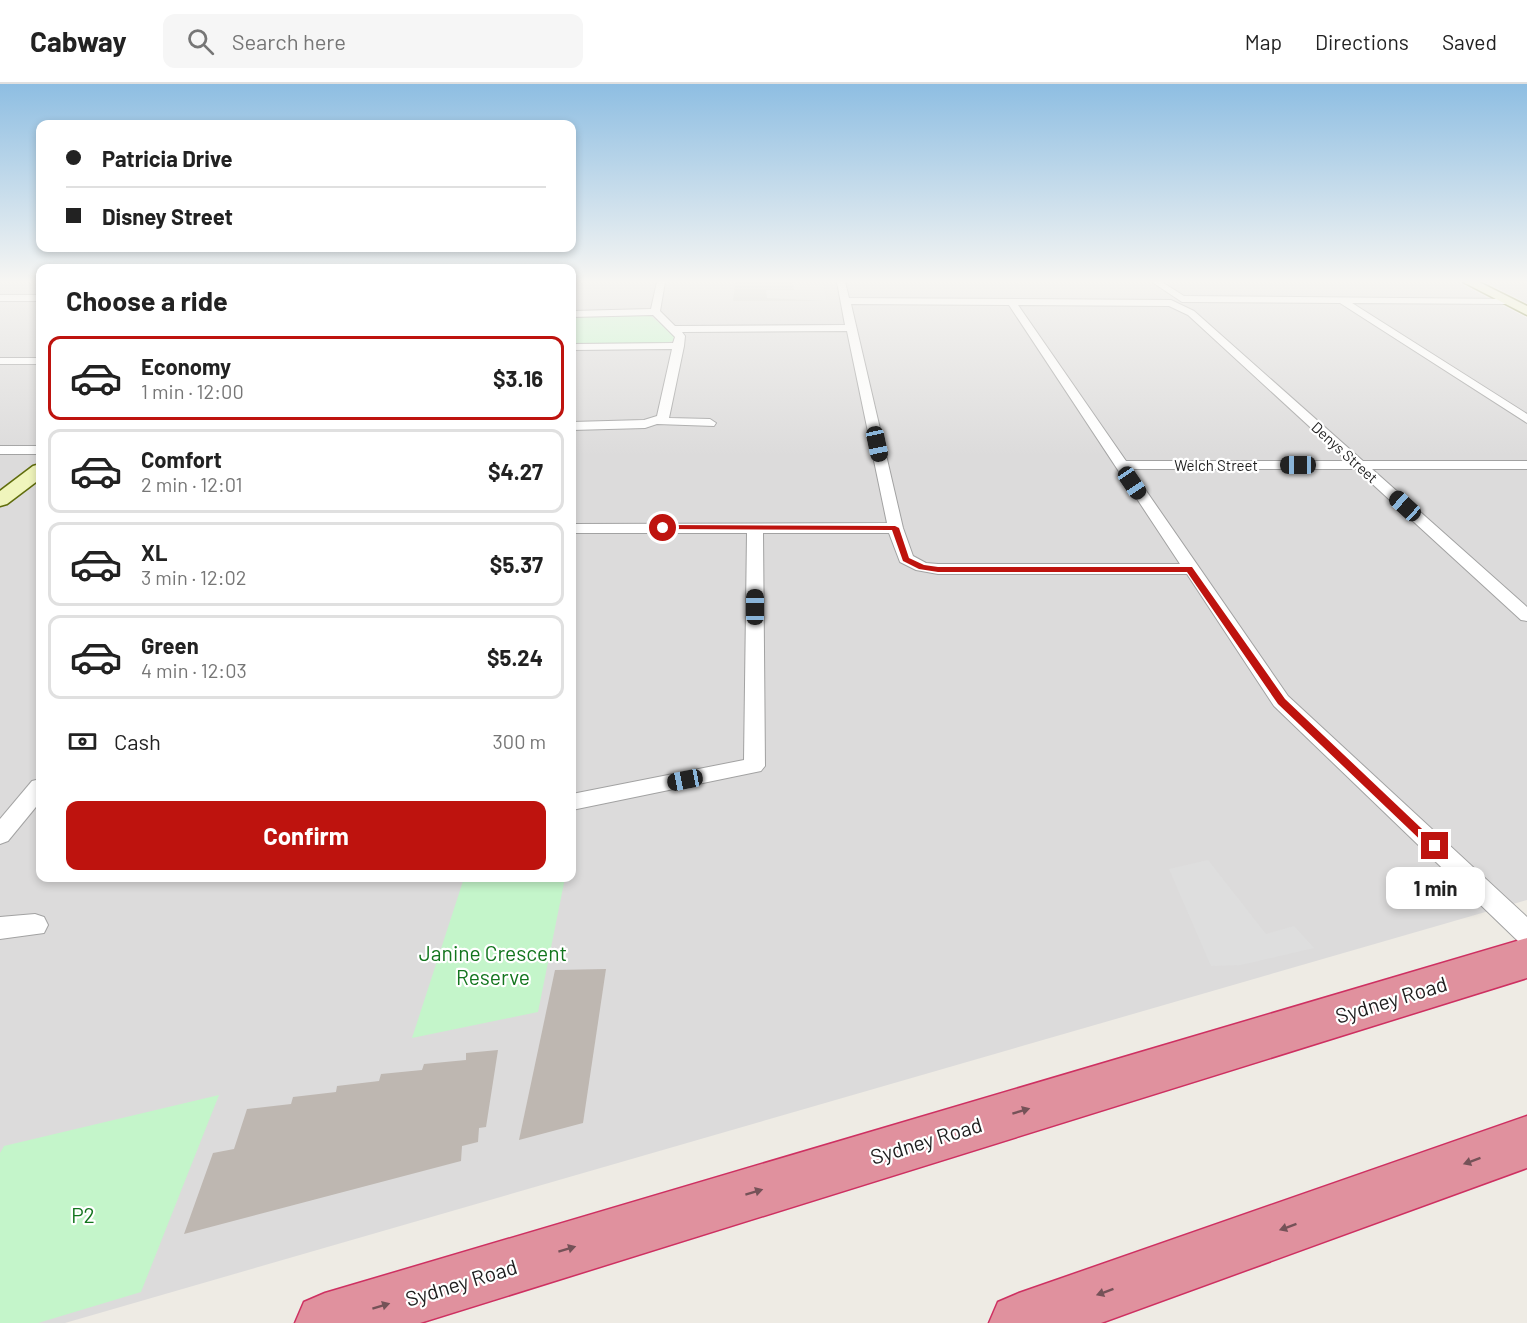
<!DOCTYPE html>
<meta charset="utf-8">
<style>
body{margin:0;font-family:Barlow,sans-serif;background:#f6f6f6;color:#222;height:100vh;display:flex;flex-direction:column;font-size:22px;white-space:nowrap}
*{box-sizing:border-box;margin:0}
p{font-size:20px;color:#767676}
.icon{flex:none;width:33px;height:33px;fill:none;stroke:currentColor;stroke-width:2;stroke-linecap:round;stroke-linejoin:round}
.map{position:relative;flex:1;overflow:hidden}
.details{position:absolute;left:36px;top:180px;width:540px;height:618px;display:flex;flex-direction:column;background:#fff;border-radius:12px;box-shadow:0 3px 9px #0003}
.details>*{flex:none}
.guide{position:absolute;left:36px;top:36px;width:540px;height:132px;border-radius:12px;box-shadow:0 3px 9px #0003;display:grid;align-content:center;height:132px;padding:0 30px;background:#fff}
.end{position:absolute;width:27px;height:27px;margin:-14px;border:8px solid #be130e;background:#fff;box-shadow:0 0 0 3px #fff}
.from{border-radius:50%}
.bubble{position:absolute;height:42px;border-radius:12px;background:#fff;box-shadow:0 3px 9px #0003;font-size:20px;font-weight:700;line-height:42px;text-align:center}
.car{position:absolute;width:18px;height:36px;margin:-18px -9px;border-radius:8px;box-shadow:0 0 4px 2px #0007;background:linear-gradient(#222 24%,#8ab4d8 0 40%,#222 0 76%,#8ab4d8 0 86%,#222 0)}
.guide b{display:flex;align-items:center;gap:21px;height:57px;font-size:22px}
.guide b+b{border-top:2px solid #e0e0e0}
.guide i{width:15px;height:15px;background:#222}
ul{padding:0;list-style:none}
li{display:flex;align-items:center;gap:18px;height:84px;margin:0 12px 9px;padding:0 18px;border:3px solid #e0e0e0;border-radius:12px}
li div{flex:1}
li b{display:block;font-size:22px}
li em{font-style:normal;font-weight:700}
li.current{border-color:#be130e}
li>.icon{width:54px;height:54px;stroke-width:1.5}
h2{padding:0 30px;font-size:27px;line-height:72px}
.pay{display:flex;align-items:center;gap:15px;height:66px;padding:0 30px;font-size:22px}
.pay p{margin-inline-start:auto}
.action{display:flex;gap:12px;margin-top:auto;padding:12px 30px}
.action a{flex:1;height:69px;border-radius:12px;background:#be130e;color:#fff;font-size:24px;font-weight:700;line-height:69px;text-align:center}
header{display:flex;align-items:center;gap:36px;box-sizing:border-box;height:84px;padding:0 30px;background:#fff;border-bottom:2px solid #e0e0e0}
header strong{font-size:28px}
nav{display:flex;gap:33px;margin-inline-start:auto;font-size:21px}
.search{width:420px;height:54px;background:#f6f6f6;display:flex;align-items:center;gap:15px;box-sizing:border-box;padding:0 21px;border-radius:12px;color:#767676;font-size:22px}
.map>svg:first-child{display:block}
.residential{fill:#dcdbdb}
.religious{fill:#ccc}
.park{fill:#c4f5ca}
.parking{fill:#dedede}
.building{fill:#beb7b1}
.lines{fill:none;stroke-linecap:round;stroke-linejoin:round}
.street-casing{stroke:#a2a2a2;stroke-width:2}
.secondary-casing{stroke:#606d0c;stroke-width:3}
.highway-casing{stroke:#ce3061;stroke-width:3}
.street{fill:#fff;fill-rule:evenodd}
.secondary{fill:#f0f5bc;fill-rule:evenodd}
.highway{fill:#e0919e;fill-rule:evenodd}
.oneway{fill:#755258}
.route{fill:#be130e}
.labels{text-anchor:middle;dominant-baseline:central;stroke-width:4.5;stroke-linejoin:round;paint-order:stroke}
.far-street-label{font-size:15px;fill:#1e1e1e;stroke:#fff}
.near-park-label{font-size:21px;fill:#13751e;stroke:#fff}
.near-street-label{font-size:21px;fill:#1e1e1e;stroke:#fff}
</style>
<header>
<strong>Cabway</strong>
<div class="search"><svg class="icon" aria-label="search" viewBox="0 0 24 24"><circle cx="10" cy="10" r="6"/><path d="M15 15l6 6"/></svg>Search here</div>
<nav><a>Map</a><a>Directions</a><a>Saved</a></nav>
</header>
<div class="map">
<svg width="1527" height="1239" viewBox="0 0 1527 1239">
<rect width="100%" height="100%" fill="#eeebe4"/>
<g class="residential">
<polygon points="0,198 40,198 40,794 572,794 572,198 1457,198 1527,234 1527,816 65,1239 0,1239"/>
<polygon points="1485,198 1527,198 1527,219"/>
</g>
<polygon class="religious" points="735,198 823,198 827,217 733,217"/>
<g class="park">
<polygon points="650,231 675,252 673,257 660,260 572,261 572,232"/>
<polygon points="464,794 565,794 538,928 412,954"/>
<polygon points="219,1011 141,1208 38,1239 0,1239 0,1069 4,1062"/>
</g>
<g class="parking">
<polygon points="793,198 823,198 827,217 767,214 766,206 794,206"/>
<polygon points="1208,776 1266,850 1294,842 1314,864 1241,881 1211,882 1169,785"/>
</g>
<g class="building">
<polygon points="606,885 583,1039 519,1056 555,886"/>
<polygon points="498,966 486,1043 479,1044 478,1058 462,1062 461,1077 184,1150 213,1069 234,1065 247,1025 291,1020 293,1013 336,1008 337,1002 379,997 381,990 422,986 424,980 466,976 466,969"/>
</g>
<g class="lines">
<g class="street-casing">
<g id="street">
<path d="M657 198H665L660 227 675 242 845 241 837 198H845L849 214 1171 216 1194 227 1363 377H1527V385H1372L1527 523V537L1521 536 1356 385H1131L1288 612 1527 833V860L1518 857 1274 622 1187 490H938L916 486 900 478 889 449H763L765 682 761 687 572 726V710L744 676 747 449H572V440L887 439 847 247 682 248 685 252 684 262 669 334 710 335 716 339 714 342 657 340 645 344 572 346V338L644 336 657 332 672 265 572 266V260L673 259 675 253 653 231 572 233V227L651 225ZM851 220 1009 221 1180 480H938L926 479 913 472 903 444ZM1018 221 1169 222 1188 231 1347 377H1126Z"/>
<polygon points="1152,198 1162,198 1184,212 1509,215 1511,217 1506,220 1352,219 1527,330 1527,339 1340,219 1182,218"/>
<rect x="0" y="211" width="40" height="6"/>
<rect x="0" y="274" width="40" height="6"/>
<rect x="0" y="362" width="40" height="8"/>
<polygon points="40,695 40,718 8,757 0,760 0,735 32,697"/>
<polygon points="35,830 44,833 48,841 44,849 0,855 0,833"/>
</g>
</g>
<g class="secondary-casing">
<g id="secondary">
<polygon points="1463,198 1479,198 1527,222 1527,231"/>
<polygon points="40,380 40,395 7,420 0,422 0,407 33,382"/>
</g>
</g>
<g class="highway-casing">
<g id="highway">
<polygon points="1527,854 1527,894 420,1239 295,1239 304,1218 325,1209"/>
<polygon points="1527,1032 1527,1084 1101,1239 989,1239 998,1218 1019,1209"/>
</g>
</g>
<use href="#street" class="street"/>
<use href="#secondary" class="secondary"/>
<use href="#highway" class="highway"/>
</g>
<defs><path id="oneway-solid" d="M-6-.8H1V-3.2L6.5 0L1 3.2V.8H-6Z" transform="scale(1.5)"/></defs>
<g class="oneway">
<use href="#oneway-solid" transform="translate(1021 1027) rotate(-17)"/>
<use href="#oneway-solid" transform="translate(1472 1077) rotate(160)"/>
<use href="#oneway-solid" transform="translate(754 1108) rotate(-17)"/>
<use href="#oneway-solid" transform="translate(1288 1143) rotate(160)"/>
<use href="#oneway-solid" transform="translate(567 1165) rotate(-17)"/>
<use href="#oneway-solid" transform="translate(1105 1208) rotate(160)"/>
<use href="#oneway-solid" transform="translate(381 1222) rotate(-17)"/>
</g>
<linearGradient id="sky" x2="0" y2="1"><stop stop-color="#8ebee2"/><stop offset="0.53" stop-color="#f7f6f3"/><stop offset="1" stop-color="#f7f6f3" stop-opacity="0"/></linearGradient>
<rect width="1527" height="372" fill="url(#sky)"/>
<polygon class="route" points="663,441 895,442 899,444 909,474 924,481 938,483 1192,483 1285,615 1440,762 1435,767 1431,766 1278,620 1187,488 938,488 919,485 903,477 892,446 661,445"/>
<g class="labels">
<g class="far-street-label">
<text transform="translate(1345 368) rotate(42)">Denys Street</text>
<text x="1216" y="381">Welch Street</text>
</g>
<g class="near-park-label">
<text x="493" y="868">Janine Crescent<tspan x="493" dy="24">Reserve</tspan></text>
<text x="83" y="1130">P2</text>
</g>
<g class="near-street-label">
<text transform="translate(1391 915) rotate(-17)">Sydney Road</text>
<text transform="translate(926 1056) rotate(-17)">Sydney Road</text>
<text transform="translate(461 1198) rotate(-17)">Sydney Road</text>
</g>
</g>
</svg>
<i class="end from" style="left:663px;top:444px"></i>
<i class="end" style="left:1435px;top:762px"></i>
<div class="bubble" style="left:1386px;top:783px;width:99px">1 min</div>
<i class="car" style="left:877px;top:360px;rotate:168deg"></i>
<i class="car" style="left:1298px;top:381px;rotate:270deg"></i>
<i class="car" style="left:1132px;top:399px;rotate:146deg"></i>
<i class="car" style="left:1405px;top:422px;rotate:312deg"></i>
<i class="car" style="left:755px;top:523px;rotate:0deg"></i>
<i class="car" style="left:685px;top:696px;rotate:259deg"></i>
<div class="guide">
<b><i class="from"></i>Patricia Drive</b>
<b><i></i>Disney Street</b>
</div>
<section class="details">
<h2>Choose a ride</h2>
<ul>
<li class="current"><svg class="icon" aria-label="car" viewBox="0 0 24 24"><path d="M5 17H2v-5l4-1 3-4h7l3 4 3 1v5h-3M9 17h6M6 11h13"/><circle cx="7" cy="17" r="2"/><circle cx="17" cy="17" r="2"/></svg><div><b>Economy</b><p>1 min · 12:00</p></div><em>$3.16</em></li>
<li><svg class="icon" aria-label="car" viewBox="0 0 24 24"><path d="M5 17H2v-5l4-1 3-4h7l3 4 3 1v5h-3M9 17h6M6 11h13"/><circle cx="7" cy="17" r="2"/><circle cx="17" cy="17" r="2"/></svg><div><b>Comfort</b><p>2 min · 12:01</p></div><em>$4.27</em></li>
<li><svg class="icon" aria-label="car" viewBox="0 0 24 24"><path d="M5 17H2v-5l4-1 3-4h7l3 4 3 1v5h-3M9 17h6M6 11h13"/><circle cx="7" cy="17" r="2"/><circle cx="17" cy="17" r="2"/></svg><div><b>XL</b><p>3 min · 12:02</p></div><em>$5.37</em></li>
<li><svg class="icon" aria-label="car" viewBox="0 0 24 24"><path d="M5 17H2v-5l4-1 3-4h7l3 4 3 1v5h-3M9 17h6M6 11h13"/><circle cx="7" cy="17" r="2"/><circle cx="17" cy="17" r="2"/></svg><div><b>Green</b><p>4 min · 12:03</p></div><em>$5.24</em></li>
</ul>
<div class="pay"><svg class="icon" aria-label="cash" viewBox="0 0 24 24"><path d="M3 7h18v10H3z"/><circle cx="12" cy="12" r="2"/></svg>Cash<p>300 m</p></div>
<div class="action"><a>Confirm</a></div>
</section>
</div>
